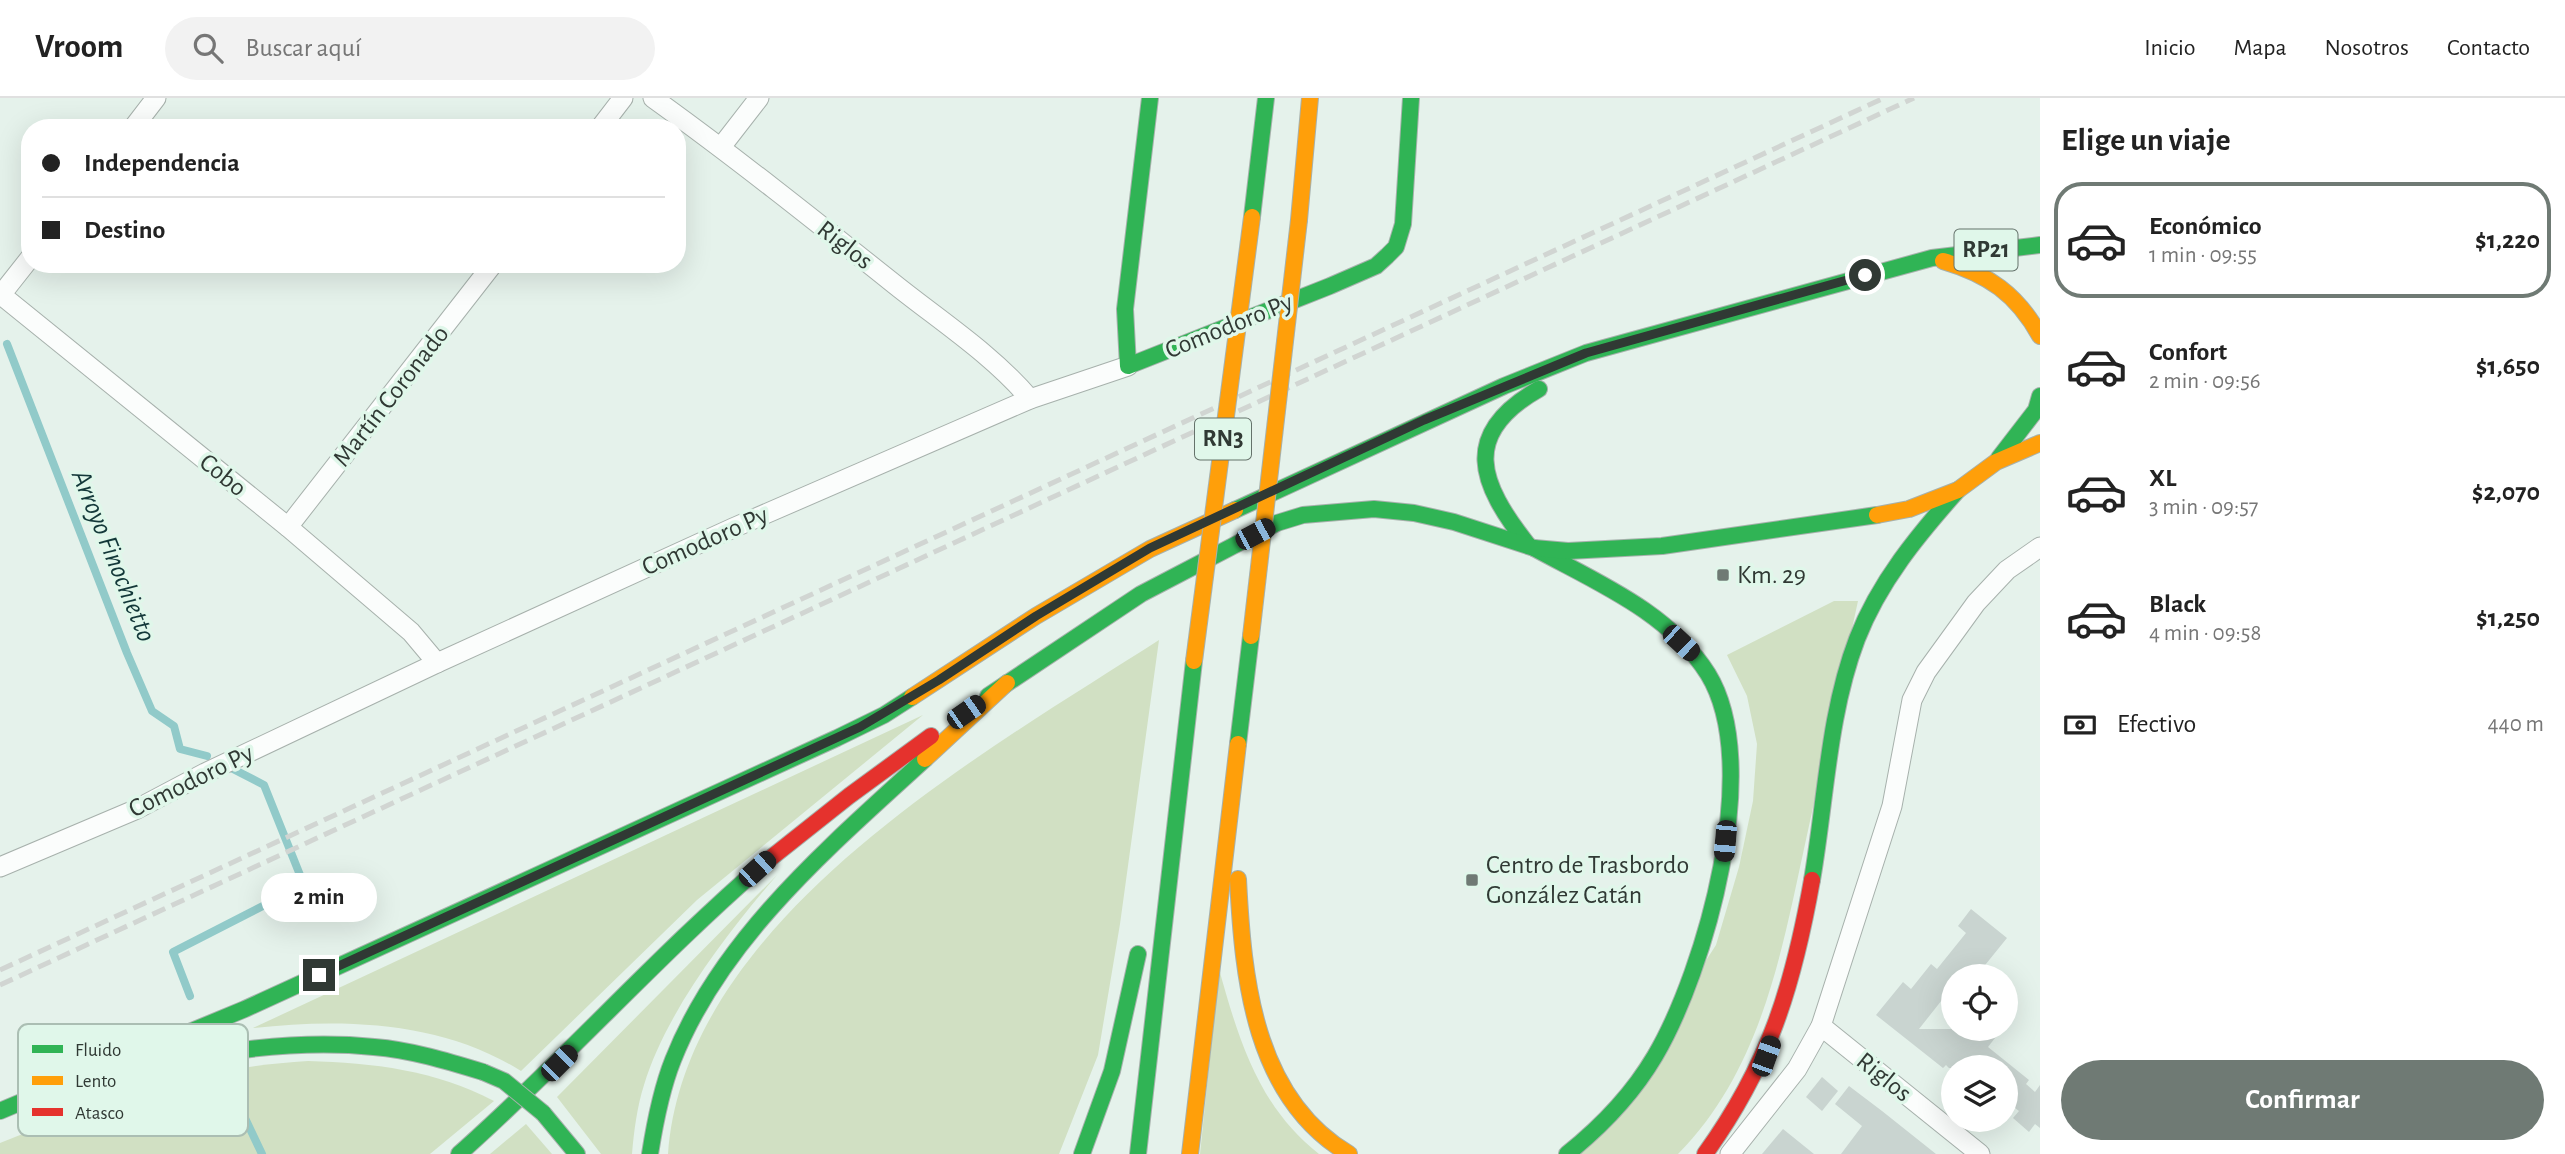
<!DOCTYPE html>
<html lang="es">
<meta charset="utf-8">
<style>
body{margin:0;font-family:"Alegreya Sans",sans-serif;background:#f2f2f2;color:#222;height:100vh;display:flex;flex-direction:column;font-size:26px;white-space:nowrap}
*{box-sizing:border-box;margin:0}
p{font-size:23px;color:#767676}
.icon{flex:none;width:38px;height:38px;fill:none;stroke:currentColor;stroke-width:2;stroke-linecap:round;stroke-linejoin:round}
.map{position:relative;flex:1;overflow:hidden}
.panel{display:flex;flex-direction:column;background:#fff;width:525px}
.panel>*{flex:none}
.guide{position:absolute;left:21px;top:21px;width:665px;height:154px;border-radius:28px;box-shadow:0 7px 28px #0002;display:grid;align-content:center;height:154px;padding:0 21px;background:#fff}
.controls{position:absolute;left:1941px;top:866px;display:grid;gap:14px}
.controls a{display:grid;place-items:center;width:77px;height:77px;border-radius:50%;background:#fff;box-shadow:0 7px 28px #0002;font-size:35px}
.end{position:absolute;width:32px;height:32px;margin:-16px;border:9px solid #303934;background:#fff;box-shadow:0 0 0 4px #fff}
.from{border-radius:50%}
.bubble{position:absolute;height:49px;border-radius:24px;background:#fff;box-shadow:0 7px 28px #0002;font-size:23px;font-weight:700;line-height:49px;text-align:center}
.car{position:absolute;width:21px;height:42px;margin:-21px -10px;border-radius:9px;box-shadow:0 0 5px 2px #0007;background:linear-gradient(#222 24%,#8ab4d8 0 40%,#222 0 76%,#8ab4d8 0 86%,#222 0)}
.guide b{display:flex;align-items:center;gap:24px;height:66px;font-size:26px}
.guide b+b{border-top:2px solid #e0e0e0}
.guide i{width:18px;height:18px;background:#222}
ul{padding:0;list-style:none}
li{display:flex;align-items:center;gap:21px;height:116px;margin:0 14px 10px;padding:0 7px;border:4px solid transparent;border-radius:28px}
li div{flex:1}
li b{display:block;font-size:26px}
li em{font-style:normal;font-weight:700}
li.selected{border-color:#6f7a74}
li>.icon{width:63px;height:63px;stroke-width:1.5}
h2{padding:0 21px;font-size:32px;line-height:84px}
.pay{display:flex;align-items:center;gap:18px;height:77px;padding:0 21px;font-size:26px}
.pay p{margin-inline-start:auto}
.cta{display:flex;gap:14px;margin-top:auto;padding:14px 21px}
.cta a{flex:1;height:80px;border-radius:42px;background:#6f7a74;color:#fff;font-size:28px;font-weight:700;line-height:80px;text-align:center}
header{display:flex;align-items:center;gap:42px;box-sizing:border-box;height:98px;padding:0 35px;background:#fff;border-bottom:2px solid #e0e0e0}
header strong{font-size:33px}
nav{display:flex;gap:38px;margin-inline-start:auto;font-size:24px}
.search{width:490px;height:63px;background:#f2f2f2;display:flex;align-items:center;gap:18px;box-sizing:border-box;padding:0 24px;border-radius:38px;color:#767676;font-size:26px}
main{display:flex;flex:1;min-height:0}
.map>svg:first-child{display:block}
.green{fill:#d1e0c3}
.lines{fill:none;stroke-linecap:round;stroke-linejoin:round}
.stream{stroke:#91cac9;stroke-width:8}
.building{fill:#c9d4d0}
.street-casing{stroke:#a7b1ac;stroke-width:21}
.fast-casing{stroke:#a7b1ac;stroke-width:18}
.slow-casing{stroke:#a7b1ac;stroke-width:18}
.jam-casing{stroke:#a7b1ac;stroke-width:18}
.street{stroke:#fbfdfc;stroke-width:19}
.fast{stroke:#30b455;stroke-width:16}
.slow{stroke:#ff9f0a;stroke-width:16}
.jam{stroke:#e5322d;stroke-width:16}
.rail{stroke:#d1d5d2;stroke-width:5;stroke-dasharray:14 7;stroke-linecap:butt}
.fast-bridge-casing{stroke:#a7b1ac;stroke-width:18;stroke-linecap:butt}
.slow-bridge-casing{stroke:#a7b1ac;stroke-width:18;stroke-linecap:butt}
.fast-bridge{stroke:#30b455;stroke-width:16}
.slow-bridge{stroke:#ff9f0a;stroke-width:16}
.route{stroke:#303934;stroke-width:9}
.poi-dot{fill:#6f7a74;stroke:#e0f7ea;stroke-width:2.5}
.labels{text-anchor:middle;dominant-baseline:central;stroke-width:7;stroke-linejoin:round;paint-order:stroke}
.shield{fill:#e0f7ea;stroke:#65726b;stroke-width:2}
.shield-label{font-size:24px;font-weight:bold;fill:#303934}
.street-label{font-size:26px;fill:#303934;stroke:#e0f7ea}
.poi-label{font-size:26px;fill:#303934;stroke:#e0f7ea;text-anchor:start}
.water-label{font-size:28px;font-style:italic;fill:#133839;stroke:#e0f7ea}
.key{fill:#e0f7ea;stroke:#abbeb3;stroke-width:2}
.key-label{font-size:19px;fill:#303934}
</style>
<header>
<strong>Vroom</strong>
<div class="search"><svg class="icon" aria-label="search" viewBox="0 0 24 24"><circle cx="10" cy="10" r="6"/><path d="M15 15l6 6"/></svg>Buscar aquí</div>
<nav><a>Inicio</a><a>Mapa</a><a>Nosotros</a><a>Contacto</a></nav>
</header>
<main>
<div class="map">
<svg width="2040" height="1056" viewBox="0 0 2040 1056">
<rect width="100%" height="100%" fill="#e5f2eb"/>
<g class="green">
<path d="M1834 503H1858C1841 581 1824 659 1807 737 1782 851 1763 970 1678 1056H1581L1716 847 1739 769 1753 703 1757 646 1747 598 1727 557Z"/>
<path d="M1159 542 1120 826 1098 957 1059 1056H668C685 821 982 656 1159 542Z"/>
<path d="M923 617 697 802 521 973C442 923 343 920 253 930Z"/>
<path d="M777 777C728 834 666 914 644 987 637 1009 634 1033 632 1056H601L557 999Z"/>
<path d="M1219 871C1239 943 1259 1009 1319 1056H1200Z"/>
<path d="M308 963C374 965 435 972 494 1003L430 1056H0V1045C108 1002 190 970 308 963Z"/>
<polygon points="526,1026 552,1056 490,1056"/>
</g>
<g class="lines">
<g class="stream">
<polyline points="7,246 127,555 152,613 174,628 180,651 207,658"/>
<polyline points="190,898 173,854 304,787 264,687 233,671"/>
<polyline points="226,980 262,1056"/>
</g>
</g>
<g class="building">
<polygon points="1971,811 2007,840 1977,877 1968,870 1961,878 1953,878 1953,888 1919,931 2002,931 1988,949 2029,982 2026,986 2035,994 2040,987 2040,1030 2035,1026 2029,1034 2013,1020 2019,1013 2010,1006 2006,1011 2006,970 1949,970 1946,967 1943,970 1876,917 1903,884 1911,891 1931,866 1937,871 1966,835 1958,828"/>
<polygon points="1822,979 1838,993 1822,1013 1806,999"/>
<polygon points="1849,988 1882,1013 1936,1056 1841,1056 1862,1028 1835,1006"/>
<polygon points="1783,1031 1814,1056 1762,1056"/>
</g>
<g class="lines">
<g class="street-casing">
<g id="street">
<path d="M653 0C735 59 814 122 893 185 939 222 992 256 1030 301"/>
<polyline points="133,30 156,0"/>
<polyline points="600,30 623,0"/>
<polyline points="721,49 759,0"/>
<polyline points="0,196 288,429 411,534 437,565"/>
<polyline points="0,198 30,160"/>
<polyline points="288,429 493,166"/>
<polyline points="0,769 137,711 205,675 437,565 733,430 1030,301 1128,268"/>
<polyline points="1821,928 1980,1056"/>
<polyline points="1730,1056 1797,971 1821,928 1892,708 1912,602 1926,574 1976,505 2007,472 2040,449"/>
</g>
</g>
<g class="fast-casing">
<g id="fast">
<polyline points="1150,0 1125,211 1128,268 1330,188 1376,168 1387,158 1396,149 1403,126 1411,0"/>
<polyline points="1252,119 1266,0"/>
<polyline points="1999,360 2036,312 2040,298"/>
<polyline points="1235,412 1504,288 1586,255 1932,160 2040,147"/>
<path d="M1528 447C1479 385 1460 336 1539 291"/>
<path d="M1534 450C1596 484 1669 514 1708 576 1764 667 1705 873 1655 958 1632 997 1602 1028 1567 1056"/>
<polyline points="988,598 1141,496 1277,425 1303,417 1374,411 1414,415 1454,424 1534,450 1568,453 1662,448 1877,417"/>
<polyline points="1238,646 1251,538"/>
<path d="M1812 782C1826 702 1828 617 1857 541 1879 484 1918 437 1958 392"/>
<polyline points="117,964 245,911 837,640 884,617 912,599"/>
<path d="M47 993C154 966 263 938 374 949 411 952 447 963 483 974"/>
<polyline points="0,1013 69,984"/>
<polyline points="543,1015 577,1056"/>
<path d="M459 1056C565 962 659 856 767 763"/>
<path d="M650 1056C655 1024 661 992 673 962 721 840 830 748 925 661"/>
<polyline points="1082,1056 1112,973 1138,856"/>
<polyline points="1138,1056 1194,563"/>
</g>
</g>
<g class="slow-casing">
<g id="slow">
<polyline points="1299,122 1310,0"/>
<path d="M1943 163C1988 176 2017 196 2040 238"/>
<polyline points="1877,417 1909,411 1958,392 1996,364 2040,345"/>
<polyline points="912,599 1036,518 1150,451 1235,412"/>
<polyline points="925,661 1007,585"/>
<path d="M1238 781C1243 881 1254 1000 1349 1056"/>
<polyline points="1190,1056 1238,646"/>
</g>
</g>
<g class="jam-casing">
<g id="jam">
<polyline points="767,763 849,698 931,638"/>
<path d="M1705 1056C1769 967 1793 889 1812 782"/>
</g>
</g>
<use href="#street" class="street"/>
<use href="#fast" class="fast"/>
<use href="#slow" class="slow"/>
<use href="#jam" class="jam"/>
<g class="rail">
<polyline points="0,872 1884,0"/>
<polyline points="0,887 1914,0"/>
</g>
<g class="fast-bridge-casing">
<polyline id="fast-bridge" points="483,974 504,983 543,1015"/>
</g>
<g class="slow-bridge-casing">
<g id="slow-bridge">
<polyline points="1251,538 1299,122"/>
<polyline points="1194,563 1252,119"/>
</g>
</g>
<use href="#fast-bridge" class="fast-bridge"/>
<use href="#slow-bridge" class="slow-bridge"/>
</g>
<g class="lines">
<polyline class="route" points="319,877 860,629 939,582 1036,518 1150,450 1424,322 1586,255 1865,177"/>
</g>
<g class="poi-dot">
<rect x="1716" y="470" width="14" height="14" rx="3.5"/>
<rect x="1465" y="775" width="14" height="14" rx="3.5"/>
</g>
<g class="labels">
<g class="shield">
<rect x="1954.5" y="131.5" width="63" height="41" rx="5"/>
<rect x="1195" y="320.5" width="56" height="41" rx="5"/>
</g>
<g class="shield-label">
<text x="1986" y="152">RP21</text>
<text x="1223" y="341">RN3</text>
</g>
<g class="street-label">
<text transform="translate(845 147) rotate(38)">Riglos</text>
<text transform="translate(1229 228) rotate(-22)">Comodoro Py</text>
<text transform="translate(391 298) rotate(-52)">Martín Coronado</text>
<text transform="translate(223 377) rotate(39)">Cobo</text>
<text transform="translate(705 443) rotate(-24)">Comodoro Py</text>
<text transform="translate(191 683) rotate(-26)">Comodoro Py</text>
<text transform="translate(1884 979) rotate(39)">Riglos</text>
</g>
<g class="poi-label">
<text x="1737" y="477">Km. 29</text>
<text x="1486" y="767">Centro de Trasbordo<tspan x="1486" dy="30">González Catán</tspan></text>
</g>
<g class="water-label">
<text transform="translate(113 458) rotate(68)">Arroyo Finochietto</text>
</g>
</g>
<rect x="18" y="926" width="230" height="112" rx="10" class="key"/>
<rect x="32" y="947" width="31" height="8" fill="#30b455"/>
<rect x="32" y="978" width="31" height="9" fill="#ff9f0a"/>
<rect x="32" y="1010" width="31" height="8" fill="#e5322d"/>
<g class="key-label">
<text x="75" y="958">Fluido</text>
<text x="75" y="989">Lento</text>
<text x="75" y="1021">Atasco</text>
</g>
</svg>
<div class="controls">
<a><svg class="icon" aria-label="locate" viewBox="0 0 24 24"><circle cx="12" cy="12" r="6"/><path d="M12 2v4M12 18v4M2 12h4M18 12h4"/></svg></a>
<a><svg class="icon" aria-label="layers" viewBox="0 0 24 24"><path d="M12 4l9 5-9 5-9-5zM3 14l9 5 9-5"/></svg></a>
</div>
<i class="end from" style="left:1865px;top:177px"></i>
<i class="end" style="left:319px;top:877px"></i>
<div class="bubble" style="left:261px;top:775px;width:116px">2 min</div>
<i class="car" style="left:1255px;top:436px;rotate:62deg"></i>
<i class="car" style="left:1681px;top:545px;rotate:133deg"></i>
<i class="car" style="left:966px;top:614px;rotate:55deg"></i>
<i class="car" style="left:1725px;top:743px;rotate:185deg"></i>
<i class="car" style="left:757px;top:771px;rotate:48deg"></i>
<i class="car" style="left:1766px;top:958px;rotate:20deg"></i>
<i class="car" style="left:559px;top:965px;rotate:45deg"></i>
<div class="guide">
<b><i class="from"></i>Independencia</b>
<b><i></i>Destino</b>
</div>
</div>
<section class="panel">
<h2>Elige un viaje</h2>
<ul>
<li class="selected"><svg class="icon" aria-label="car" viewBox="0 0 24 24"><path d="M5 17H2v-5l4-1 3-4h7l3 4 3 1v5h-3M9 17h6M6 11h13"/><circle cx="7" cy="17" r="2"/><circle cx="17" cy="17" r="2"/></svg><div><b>Económico</b><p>1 min · 09:55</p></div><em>$1,220</em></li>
<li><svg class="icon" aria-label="car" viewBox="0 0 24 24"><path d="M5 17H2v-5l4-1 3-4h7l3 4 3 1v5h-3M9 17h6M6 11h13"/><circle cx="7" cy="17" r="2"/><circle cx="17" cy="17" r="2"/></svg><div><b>Confort</b><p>2 min · 09:56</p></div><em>$1,650</em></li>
<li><svg class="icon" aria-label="car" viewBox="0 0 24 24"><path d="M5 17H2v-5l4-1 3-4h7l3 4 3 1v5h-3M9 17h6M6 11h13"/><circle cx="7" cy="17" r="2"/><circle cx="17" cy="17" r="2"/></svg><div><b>XL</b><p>3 min · 09:57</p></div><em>$2,070</em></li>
<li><svg class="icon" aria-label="car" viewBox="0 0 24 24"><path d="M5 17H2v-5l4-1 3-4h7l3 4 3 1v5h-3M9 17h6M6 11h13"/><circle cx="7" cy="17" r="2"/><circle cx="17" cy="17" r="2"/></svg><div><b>Black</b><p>4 min · 09:58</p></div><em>$1,250</em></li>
</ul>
<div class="pay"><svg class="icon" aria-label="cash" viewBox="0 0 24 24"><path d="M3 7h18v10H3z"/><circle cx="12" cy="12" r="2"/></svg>Efectivo<p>440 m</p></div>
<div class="cta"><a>Confirmar</a></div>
</section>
</main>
